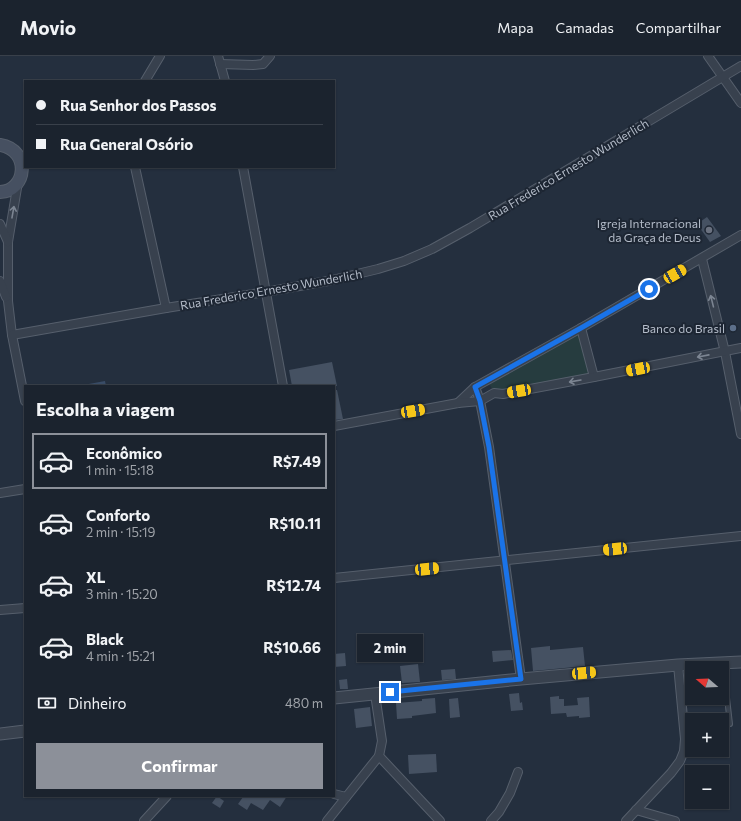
<!DOCTYPE html>
<html lang="pt">
<meta charset="utf-8">
<style>
body{margin:0;font-family:Commissioner,sans-serif;background:#282f3a;color:#f1f3f6;height:100vh;display:flex;flex-direction:column;font-size:15px;white-space:nowrap}
*{box-sizing:border-box;margin:0}
p{font-size:13px;color:#a0a4aa}
.icon{flex:none;width:22px;height:22px;fill:none;stroke:currentColor;stroke-width:2;stroke-linecap:round;stroke-linejoin:round}
.map{position:relative;flex:1;overflow:hidden}
.panel{position:absolute;left:24px;top:329px;width:311px;height:412px;display:flex;flex-direction:column;background:#1b232e;border-radius:0px;box-shadow:0 1px 3px #0004,0 0 0 1px #39404a}
.panel>*{flex:none}
.banner{position:absolute;left:24px;top:24px;width:311px;height:88px;border-radius:0px;box-shadow:0 1px 3px #0004,0 0 0 1px #39404a;display:grid;align-content:center;height:88px;padding:0 12px;background:#1b232e}
.needle{width:26px;rotate:289deg}
.buttons{position:absolute;left:685px;top:605px;display:grid;gap:8px}
.buttons a{display:grid;place-items:center;width:44px;height:44px;border-radius:0px;background:#1b232e;box-shadow:0 1px 3px #0004,0 0 0 1px #39404a;font-size:20px}
.end{position:absolute;width:18px;height:18px;margin:-9px;border:5px solid #1a73e8;background:#fff;box-shadow:0 0 0 2px #fff}
.from{border-radius:50%}
.bubble{position:absolute;height:28px;border-radius:0px;background:#1b232e;box-shadow:0 1px 3px #0004,0 0 0 1px #39404a;font-size:13px;font-weight:700;line-height:28px;text-align:center}
.car{position:absolute;width:12px;height:24px;margin:-12px -6px;border-radius:5px;box-shadow:0 0 3px 1px #0007;background:linear-gradient(#f5c518 24%,#345 0 40%,#f5c518 0 76%,#345 0 86%,#f5c518 0)}
.banner b{display:flex;align-items:center;gap:14px;height:38px;font-size:15px}
.banner b+b{border-top:1px solid #39404a}
.banner i{width:10px;height:10px;background:#f1f3f6}
ul{padding:0;list-style:none}
li{display:flex;align-items:center;gap:12px;height:56px;margin:0 8px 6px;padding:0 4px;border:2px solid transparent;border-radius:0px}
li div{flex:1}
li b{display:block;font-size:15px}
li em{font-style:normal;font-weight:700}
li.selected{border-color:#8c9099}
li>.icon{width:36px;height:36px;stroke-width:1.5}
h2{padding:0 12px;font-size:18px;line-height:48px}
.pay{display:flex;align-items:center;gap:10px;height:44px;padding:0 12px;font-size:15px}
.pay p{margin-inline-start:auto}
.button{display:flex;gap:8px;margin-top:auto;padding:8px 12px}
.button a{flex:1;height:46px;border-radius:0px;background:#8c9099;color:#fff;font-size:16px;font-weight:700;line-height:46px;text-align:center}
header{display:flex;align-items:center;gap:24px;box-sizing:border-box;height:56px;padding:0 20px;background:#1b232e;border-bottom:1px solid #39404a}
header strong{font-size:19px}
nav{display:flex;gap:22px;margin-inline-start:auto;font-size:14px}
.map>svg:first-child{display:block}
.green{fill:#263c3f}
.water{fill:#394c67}
.building{fill:#455162}
.lines{fill:none;stroke-linecap:round;stroke-linejoin:round}
.service-casing{stroke:#565f6c;stroke-width:6}
.minor-casing{stroke:#565f6c;stroke-width:10}
.tertiary-casing{stroke:#565f6c;stroke-width:13}
.secondary-casing{stroke:#565f6c;stroke-width:14}
.service{stroke:#38414e;stroke-width:4}
.minor{stroke:#38414e;stroke-width:8}
.tertiary{stroke:#38414e;stroke-width:11}
.secondary{stroke:#465061;stroke-width:12}
.oneway{stroke:#7c8592}
.route{stroke:#1a73e8;stroke-width:5}
.worship-dot{fill:#6b7280;stroke:#1d2633;stroke-width:1.5}
.service-dot{fill:#5c6f8a;stroke:#1d2633;stroke-width:1.5}
.labels{text-anchor:middle;dominant-baseline:central;stroke-width:4;stroke-linejoin:round;paint-order:stroke}
.street-label{font-size:12px;fill:#b4bcc9;stroke:#1d2633}
.poi-label{font-size:12px;fill:#b4bcc9;stroke:#1d2633;text-anchor:end}
</style>
<header>
<strong>Movio</strong>
<nav><a>Mapa</a><a>Camadas</a><a>Compartilhar</a></nav>
</header>
<div class="map">
<svg width="741" height="765" viewBox="0 0 741 765">
<rect width="100%" height="100%" fill="#242f3e"/>
<polygon class="green" points="581,273 593,321 494,337 488,325"/>
<polygon class="water" points="105,325 106,330 78,330"/>
<g class="building">
<polygon points="707,161 721,180 710,186 697,168"/>
<polygon points="332,306 337,330 292,330 289,314"/>
<polygon points="334,334 337,334 343,363 334,364"/>
<polygon points="550,590 550,594 583,591 585,610 533,615 531,592"/>
<polygon points="511,594 513,604 493,606 492,595"/>
<polygon points="345,597 346,610 334,611 334,598"/>
<polygon points="418,608 420,626 402,627 400,610"/>
<polygon points="455,613 456,623 442,624 441,614"/>
<polygon points="347,623 348,633 340,633 339,624"/>
<polygon points="519,637 520,647 522,646 523,654 511,655 509,638"/>
<polygon points="559,640 559,643 564,643 564,650 578,649 577,642 589,641 590,661 579,662 579,660 567,661 566,657 551,658 550,641"/>
<polygon points="435,642 436,657 412,660 412,662 397,663 396,647 422,645 422,643"/>
<polygon points="458,642 460,661 450,662 449,643"/>
<polygon points="370,651 372,670 356,672 354,653"/>
<polygon points="436,698 437,716 409,718 408,699"/>
<polygon points="217,740 224,745 220,752 212,747"/>
<polygon points="242,740 287,740 280,751 270,744 263,754 251,747 247,754 238,748 243,741"/>
</g>
<g class="lines">
<g class="service-casing">
<polyline id="service" points="723,607 730,668"/>
</g>
<g class="minor-casing">
<g id="minor">
<polyline points="218,0 225,25"/>
<polyline points="708,0 741,47"/>
<polyline points="220,8 253,9 263,8 270,0"/>
<polyline points="145,25 160,0"/>
<polyline points="135,111 166,252"/>
<polyline points="243,111 283,330"/>
<polyline points="18,126 8,186 8,245 12,279 25,345"/>
<polyline points="0,168 8,186"/>
<polyline points="702,203 725,296 741,378"/>
<polyline points="0,225 6,241"/>
<polyline points="581,272 594,321"/>
<polyline points="12,279 166,252 265,236 328,225 378,213 404,205 432,193 470,172 741,10"/>
<polyline points="475,331 480,345 489,391 521,623"/>
<polyline points="458,347 475,331 581,272 741,179"/>
<polyline points="334,370 458,347 480,345 494,337 503,338 594,321 741,292"/>
<polyline points="0,437 25,433"/>
<polyline points="334,522 741,480"/>
<polyline points="0,554 25,552"/>
<polyline points="375,638 382,685 379,700 440,765"/>
<polyline points="334,738 346,741"/>
<polyline points="636,754 675,765"/>
<polyline points="144,765 167,740"/>
<polyline points="327,765 379,700"/>
<polyline points="491,765 499,756 510,737 518,716"/>
<polyline points="626,765 671,717 680,705 684,695 685,683 678,609"/>
</g>
</g>
<g class="tertiary-casing">
<g id="tertiary">
<polyline points="334,642 521,623 678,609 741,606"/>
<polyline points="0,678 25,675"/>
</g>
</g>
<g class="secondary-casing">
<path id="secondary" d="M0 89C31 94 27 135 0 136"/>
</g>
<use href="#service" class="service"/>
<use href="#minor" class="minor"/>
<use href="#tertiary" class="tertiary"/>
<use href="#secondary" class="secondary"/>
</g>
<defs><path id="oneway-shaft" d="M-6 0H5M1.5-3L5.5 0L1.5 3" fill="none" stroke-width="1.6" stroke-linecap="round" stroke-linejoin="round"/></defs>
<g class="oneway">
<use href="#oneway-shaft" transform="translate(13 156) rotate(-80)"/>
<use href="#oneway-shaft" transform="translate(712 245) rotate(-104)"/>
<use href="#oneway-shaft" transform="translate(703 300) rotate(169)"/>
<use href="#oneway-shaft" transform="translate(575 325) rotate(170)"/>
</g>
<g class="lines">
<polyline class="route" points="390,636 521,623 489,391 480,345 475,331 581,272 649,233"/>
</g>
<circle class="worship-dot" cx="709" cy="174" r="4"/>
<circle class="service-dot" cx="733" cy="272" r="4"/>
<g class="labels">
<g class="street-label">
<text transform="translate(568 113) rotate(-31)">Rua Frederico Ernesto Wunderlich</text>
<text transform="translate(271 233) rotate(-10)">Rua Frederico Ernesto Wunderlich</text>
</g>
<g class="poi-label">
<text x="701" y="167">Igreja Internacional<tspan x="701" dy="14">da Graça de Deus</tspan></text>
<text x="725" y="272">Banco do Brasil</text>
</g>
</g>
</svg>
<div class="buttons">
<a><svg class="needle" viewBox="-14 -14 28 28"><path d="M0-13l5 13h-10z" fill="#e53935"/><path d="M0 13l5-13h-10z" fill="#a0a4aa"/></svg></a>
<a>+</a>
<a>−</a>
</div>
<i class="end from" style="left:649px;top:233px"></i>
<i class="end" style="left:390px;top:636px"></i>
<div class="bubble" style="left:357px;top:578px;width:66px">2 min</div>
<i class="car" style="left:675px;top:218px;rotate:60deg"></i>
<i class="car" style="left:638px;top:313px;rotate:259deg"></i>
<i class="car" style="left:519px;top:335px;rotate:260deg"></i>
<i class="car" style="left:413px;top:355px;rotate:80deg"></i>
<i class="car" style="left:615px;top:493px;rotate:264deg"></i>
<i class="car" style="left:427px;top:513px;rotate:84deg"></i>
<i class="car" style="left:584px;top:617px;rotate:85deg"></i>
<div class="banner">
<b><i class="from"></i>Rua Senhor dos Passos</b>
<b><i></i>Rua General Osório</b>
</div>
<section class="panel">
<h2>Escolha a viagem</h2>
<ul>
<li class="selected"><svg class="icon" aria-label="car" viewBox="0 0 24 24"><path d="M5 17H2v-5l4-1 3-4h7l3 4 3 1v5h-3M9 17h6M6 11h13"/><circle cx="7" cy="17" r="2"/><circle cx="17" cy="17" r="2"/></svg><div><b>Econômico</b><p>1 min · 15:18</p></div><em>R$7.49</em></li>
<li><svg class="icon" aria-label="car" viewBox="0 0 24 24"><path d="M5 17H2v-5l4-1 3-4h7l3 4 3 1v5h-3M9 17h6M6 11h13"/><circle cx="7" cy="17" r="2"/><circle cx="17" cy="17" r="2"/></svg><div><b>Conforto</b><p>2 min · 15:19</p></div><em>R$10.11</em></li>
<li><svg class="icon" aria-label="car" viewBox="0 0 24 24"><path d="M5 17H2v-5l4-1 3-4h7l3 4 3 1v5h-3M9 17h6M6 11h13"/><circle cx="7" cy="17" r="2"/><circle cx="17" cy="17" r="2"/></svg><div><b>XL</b><p>3 min · 15:20</p></div><em>R$12.74</em></li>
<li><svg class="icon" aria-label="car" viewBox="0 0 24 24"><path d="M5 17H2v-5l4-1 3-4h7l3 4 3 1v5h-3M9 17h6M6 11h13"/><circle cx="7" cy="17" r="2"/><circle cx="17" cy="17" r="2"/></svg><div><b>Black</b><p>4 min · 15:21</p></div><em>R$10.66</em></li>
</ul>
<div class="pay"><svg class="icon" aria-label="cash" viewBox="0 0 24 24"><path d="M3 7h18v10H3z"/><circle cx="12" cy="12" r="2"/></svg>Dinheiro<p>480 m</p></div>
<div class="button"><a>Confirmar</a></div>
</section>
</div>
